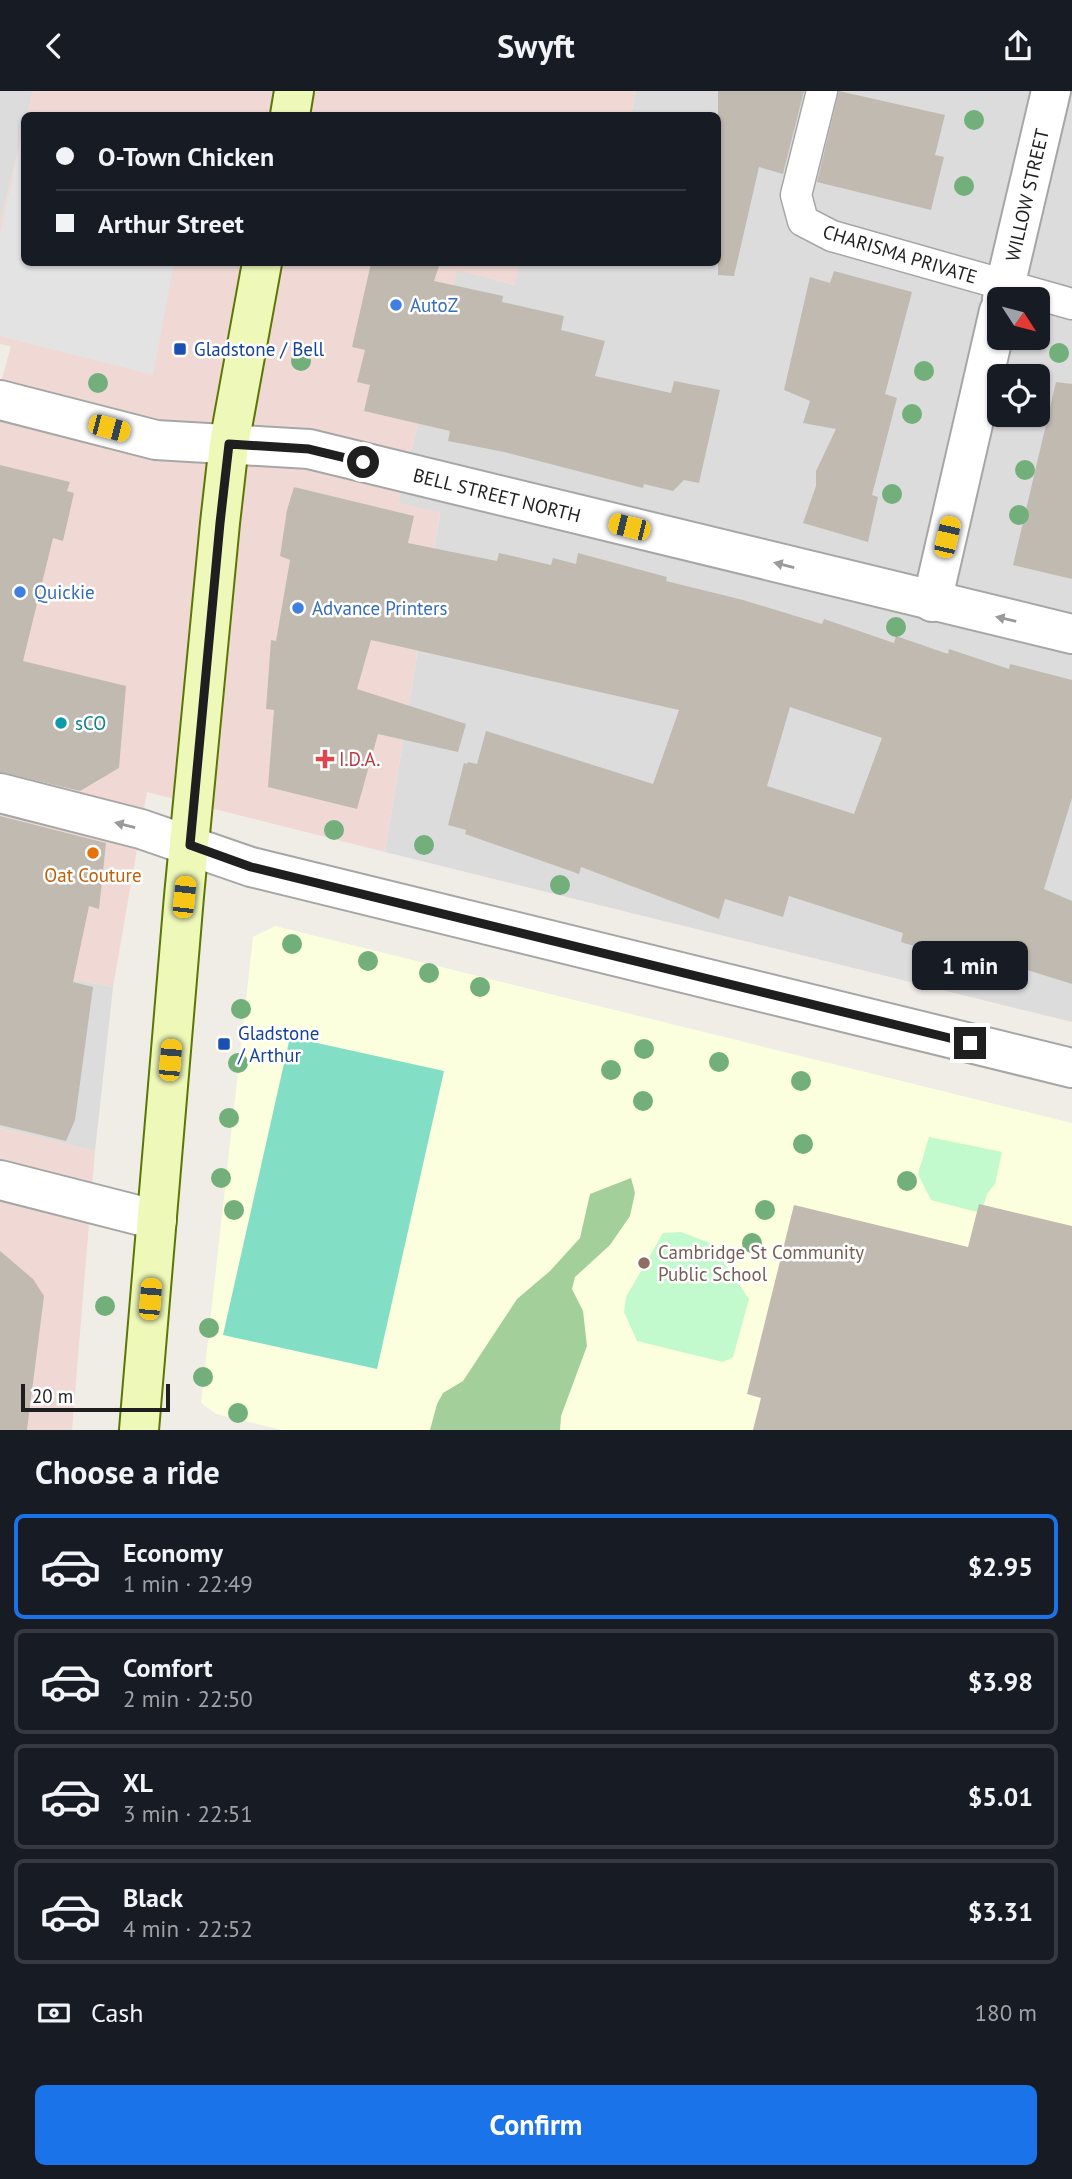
<!DOCTYPE html>
<meta charset="utf-8">
<style>
body{margin:0;font-family:"PT Sans",sans-serif;background:#20242c;color:#f1f3f6;height:100vh;display:flex;flex-direction:column;font-size:26px;white-space:nowrap}
*{box-sizing:border-box;margin:0}
p{font-size:23px;color:#9ea1a6}
.icon{flex:none;width:38px;height:38px;fill:none;stroke:currentColor;stroke-width:2;stroke-linecap:round;stroke-linejoin:round}
.map{position:relative;height:1339px;overflow:hidden}
.panel{display:flex;flex-direction:column;background:#171b24;flex:1}
.panel>*{flex:none}
.banner{position:absolute;left:21px;top:21px;width:700px;height:154px;border-radius:10px;box-shadow:0 2px 5px #0004;display:grid;align-content:center;height:154px;padding:0 35px;background:#171b24}
.needle{width:46px;rotate:126deg}
.controls{position:absolute;left:987px;top:196px;display:grid;gap:14px}
.controls a{display:grid;place-items:center;width:63px;height:63px;border-radius:10px;background:#171b24;box-shadow:0 2px 5px #0004;font-size:35px}
.scale{position:absolute;left:21px;bottom:18px;width:149px;box-sizing:border-box;padding-left:7px;border:4px solid #1f1f1f;border-top:0;font-size:19px;line-height:24px;white-space:nowrap;color:#1f1f1f;-webkit-text-stroke:5px #fff;paint-order:stroke}
.end{position:absolute;width:32px;height:32px;margin:-16px;border:9px solid #1f1f1f;background:#fff;box-shadow:0 0 0 4px #fff}
.from{border-radius:50%}
.bubble{position:absolute;height:49px;border-radius:10px;background:#171b24;box-shadow:0 2px 5px #0004;font-size:23px;font-weight:700;line-height:49px;text-align:center}
.car{position:absolute;width:21px;height:42px;margin:-21px -10px;border-radius:9px;box-shadow:0 0 5px 2px #0007;background:linear-gradient(#f5c518 24%,#345 0 40%,#f5c518 0 76%,#345 0 86%,#f5c518 0)}
.banner b{display:flex;align-items:center;gap:24px;height:66px;font-size:26px}
.banner b+b{border-top:2px solid #363941}
.banner i{width:18px;height:18px;background:#f1f3f6}
ul{padding:0;list-style:none}
li{display:flex;align-items:center;gap:21px;height:105px;margin:0 14px 10px;padding:0 21px;border:4px solid #363941;border-radius:10px}
li div{flex:1}
li b{display:block;font-size:26px}
li em{font-style:normal;font-weight:700}
li.on{border-color:#1a73e8}
li>.icon{width:63px;height:63px;stroke-width:1.5}
h2{padding:0 35px;font-size:32px;line-height:84px}
.pay{display:flex;align-items:center;gap:18px;height:77px;padding:0 35px;font-size:26px}
.pay p{margin-inline-start:auto}
.button{display:flex;gap:14px;margin-top:auto;padding:14px 35px}
.button a{flex:1;height:80px;border-radius:10px;background:#1a73e8;color:#fff;font-size:28px;font-weight:700;line-height:80px;text-align:center}
header{display:flex;justify-content:space-between;align-items:center;height:91px;padding:0 35px;background:#171b24;font-size:32px;font-weight:700}
.map>svg:first-child{display:block}
.residential{fill:#dddcdc;fill-rule:evenodd}
.commercial{fill:#f0d9d4}
.education{fill:#fbffde}
.forest{fill:#a3cf9a}
.park{fill:#c2f9cd}
.pitch{fill:#83dec6}
.parking{fill:#e3e3e3}
.building{fill:#c0bab1;fill-rule:evenodd}
.lines{fill:none;stroke-linecap:round;stroke-linejoin:round}
.lane-casing{stroke:#a6a6a6;stroke-width:33}
.street-casing{stroke:#a6a6a6;stroke-width:42}
.secondary-casing{stroke:#5c7605;stroke-width:42}
.lane{stroke:#fff;stroke-width:30}
.street{stroke:#fff;stroke-width:38}
.secondary{stroke:#eef9b9;stroke-width:38}
.tree{fill:#72af7a}
.oneway{fill:#9a9a9a}
.route{stroke:#1f1f1f;stroke-width:9}
.shop-dot{fill:#3f7fe0;stroke:#fff;stroke-width:2.5}
.transit-dot{fill:#1a4fb4;stroke:#fff;stroke-width:2.5}
.culture-dot{fill:#0f9aa8;stroke:#fff;stroke-width:2.5}
.health-dot{fill:#e0444e;stroke:#fff;stroke-width:2.5}
.food-dot{fill:#e8710a;stroke:#fff;stroke-width:2.5}
.education-dot{fill:#8d6e63;stroke:#fff;stroke-width:2.5}
.labels{text-anchor:middle;dominant-baseline:central;stroke-width:5;stroke-linejoin:round;paint-order:stroke}
.street-label{font-size:19px;fill:#1f1f1f;stroke:#fff}
.shop-label{font-size:19px;fill:#366cbe;stroke:#fff;text-anchor:start}
.transit-label{font-size:19px;fill:#164399;stroke:#fff;text-anchor:start}
.culture-label{font-size:19px;fill:#0d838f;stroke:#fff;text-anchor:start}
.health-label{font-size:19px;fill:#be3a42;stroke:#fff;text-anchor:start}
.food-label{font-size:19px;fill:#c56008;stroke:#fff}
.education-label{font-size:19px;fill:#785e54;stroke:#fff;text-anchor:start}
</style>
<header><svg class="icon" aria-label="back" viewBox="0 0 24 24"><path d="M15 5l-7 7 7 7"/></svg>Swyft<svg class="icon" aria-label="share" viewBox="0 0 24 24"><path d="M12 15V3M7 8l5-5 5 5M5 13v7h14v-7"/></svg></header>
<div class="map">
<svg width="1072" height="1339" viewBox="0 0 1072 1339">
<rect width="100%" height="100%" fill="#efede5"/>
<g class="residential">
<polygon points="0,0 33,0 27,24 24,24 24,35 0,131"/>
<path d="M636 0H1072V931L385 761 440 422 398 412 457 178 514 194 520 172H718V24H631ZM999 208H1038V247H999ZM999 285H1038V324H999Z"/>
<polygon points="0,875 113,896 95,1060 0,1037"/>
</g>
<g class="commercial">
<polygon points="33,0 636,0 631,24 27,24"/>
<polygon points="24,35 24,172 520,172 515,194 457,179 398,412 440,421 385,761 147,701 113,896 0,875 0,295 11,255 0,253 0,131"/>
<polygon points="0,1037 95,1060 72,1339 0,1339"/>
</g>
<polygon class="education" points="275,835 1072,1032 1072,1339 282,1339 216,1323 201,1312 253,846"/>
<polygon class="forest" points="631,1087 635,1102 630,1125 610,1154 575,1186 572,1198 583,1220 587,1255 561,1325 560,1339 430,1339 437,1313 443,1302 463,1290 517,1208 550,1180 580,1147 590,1103"/>
<g class="park">
<polygon points="929,1046 1002,1061 995,1093 987,1103 981,1122 931,1109 918,1083"/>
<polygon points="681,1141 710,1152 749,1208 733,1266 723,1271 637,1250 624,1221 626,1206 663,1142"/>
</g>
<polygon class="pitch" points="290,946 444,980 377,1278 223,1244"/>
<polygon class="parking" points="24,34 24,172 174,172 153,284 0,245 0,143"/>
<g class="building">
<polygon points="718,0 804,0 783,83 759,76 734,185 718,184"/>
<polygon points="839,0 945,24 935,64 944,66 931,119 817,91"/>
<polygon points="371,172 440,172 434,190 503,205 502,211 564,225 561,239 605,250 595,285 671,302 674,290 720,299 699,392 684,389 673,400 644,393 643,397 504,361 448,350 450,340 364,320 370,294 357,291 365,259 352,256"/>
<polygon points="834,180 912,201 885,303 897,307 872,404 878,406 868,451 803,432 816,395 816,380 836,338 803,332 810,310 784,299 810,186 830,192"/>
<polygon points="1056,291 1072,293 1072,488 1013,474"/>
<polygon points="0,374 70,391 67,400 74,402 63,450 53,447 23,570 126,595 119,677 80,700 0,681"/>
<path d="M294 396 414 425 408 452 497 470 499 462 551 474 553 467 576 473 578 462 667 486 666 490 743 509 822 533 824 528 894 552 896 545 948 563 949 558 1009 578 1010 573 1072 589V707L1044 798 1072 810V893L1011 874 1008 884 901 851 903 842 789 805 783 826 725 808 719 828 581 776 579 783 465 743 466 739 448 734 464 672 467 673 468 671 477 673 486 640 653 693 679 619 371 549 357 598 466 633 458 661 378 643 357 718 268 696 274 619 266 618 271 549 276 550 290 469 280 465 287 419ZM790 616 882 647 854 723 767 695Z"/>
<polygon points="0,725 106,752 99,818 89,815 73,891 93,896 75,1029 66,1050 0,1034"/>
<polygon points="979,1113 1072,1135 1072,1339 753,1339 761,1307 747,1303 794,1114 968,1156"/>
<polygon points="0,1160 33,1188 44,1205 27,1339 0,1339"/>
</g>
<g class="lines">
<g class="lane-casing">
<polyline id="lane" points="822,0 796,104 803,130 832,145 1072,213"/>
</g>
<g class="street-casing">
<g id="street">
<polyline points="1002,208 1051,0"/>
<polyline points="0,309 156,349 309,358 1072,543"/>
<polyline points="932,511 999,220"/>
<polyline points="0,702 141,738 251,776 1072,977"/>
<polyline points="0,1089 157,1129"/>
</g>
</g>
<g class="secondary-casing">
<g id="secondary">
<polyline points="290,24 294,0"/>
<polyline points="139,1339 184,805 220,432 229,353 262,172"/>
</g>
</g>
<use href="#lane" class="lane"/>
<use href="#street" class="street"/>
<use href="#secondary" class="secondary"/>
</g>
<g class="tree">
<circle cx="974" cy="29" r="10"/>
<circle cx="964" cy="95" r="10"/>
<circle cx="1059" cy="262" r="10"/>
<circle cx="301" cy="270" r="10"/>
<circle cx="924" cy="280" r="10"/>
<circle cx="98" cy="292" r="10"/>
<circle cx="912" cy="323" r="10"/>
<circle cx="1025" cy="379" r="10"/>
<circle cx="892" cy="403" r="10"/>
<circle cx="1019" cy="424" r="10"/>
<circle cx="896" cy="536" r="10"/>
<circle cx="334" cy="739" r="10"/>
<circle cx="424" cy="754" r="10"/>
<circle cx="560" cy="794" r="10"/>
<circle cx="292" cy="853" r="10"/>
<circle cx="368" cy="870" r="10"/>
<circle cx="429" cy="882" r="10"/>
<circle cx="480" cy="896" r="10"/>
<circle cx="241" cy="918" r="10"/>
<circle cx="644" cy="958" r="10"/>
<circle cx="719" cy="971" r="10"/>
<circle cx="238" cy="972" r="10"/>
<circle cx="611" cy="979" r="10"/>
<circle cx="801" cy="990" r="10"/>
<circle cx="643" cy="1010" r="10"/>
<circle cx="229" cy="1027" r="10"/>
<circle cx="803" cy="1053" r="10"/>
<circle cx="221" cy="1087" r="10"/>
<circle cx="907" cy="1090" r="10"/>
<circle cx="234" cy="1119" r="10"/>
<circle cx="765" cy="1119" r="10"/>
<circle cx="752" cy="1152" r="10"/>
<circle cx="105" cy="1215" r="10"/>
<circle cx="209" cy="1237" r="10"/>
<circle cx="203" cy="1286" r="10"/>
<circle cx="238" cy="1322" r="10"/>
</g>
<defs><path id="oneway-solid" d="M-6-.8H1V-3.2L6.5 0L1 3.2V.8H-6Z" transform="scale(1.75)"/></defs>
<g class="oneway">
<use href="#oneway-solid" transform="translate(784 474) rotate(-166)"/>
<use href="#oneway-solid" transform="translate(1006 528) rotate(-167)"/>
<use href="#oneway-solid" transform="translate(125 734) rotate(-166)"/>
</g>
<g class="lines">
<polyline class="route" points="363,371 309,358 229,353 220,432 190,754 251,776 970,952"/>
</g>
<g class="shop-dot">
<circle cx="396" cy="214" r="7"/>
<circle cx="20" cy="501" r="7"/>
<circle cx="298" cy="517" r="7"/>
</g>
<g class="transit-dot">
<rect x="173" y="251" width="14" height="14" rx="3.5"/>
<rect x="217" y="946" width="14" height="14" rx="3.5"/>
</g>
<circle class="culture-dot" cx="61" cy="632" r="7"/>
<path class="health-dot" d="M321.5 657.5h7v7h7v7h-7v7h-7v-7h-7v-7h7z"/>
<circle class="food-dot" cx="93" cy="762" r="7"/>
<circle class="education-dot" cx="644" cy="1172" r="7"/>
<g class="labels">
<g class="street-label">
<text transform="translate(1027 104) rotate(-77)">WILLOW STREET</text>
<text transform="translate(900 163) rotate(17)">CHARISMA PRIVATE</text>
<text transform="translate(497 404) rotate(14)">BELL STREET NORTH</text>
</g>
<g class="shop-label">
<text x="410" y="214">AutoZ</text>
<text x="34" y="501">Quickie</text>
<text x="312" y="517">Advance Printers</text>
</g>
<g class="transit-label">
<text x="194" y="258">Gladstone / Bell</text>
<text x="238" y="942">Gladstone<tspan x="238" dy="22">/ Arthur</tspan></text>
</g>
<g class="culture-label">
<text x="75" y="632">sCO</text>
</g>
<g class="health-label">
<text x="339" y="668">I.D.A.</text>
</g>
<g class="food-label">
<text x="93" y="784">Oat Couture</text>
</g>
<g class="education-label">
<text x="658" y="1161">Cambridge St Community<tspan x="658" dy="22">Public School</tspan></text>
</g>
</g>
</svg>
<div class="controls">
<a><svg class="needle" viewBox="-14 -14 28 28"><path d="M0-13l5 13h-10z" fill="#e53935"/><path d="M0 13l5-13h-10z" fill="#9ea1a6"/></svg></a>
<a><svg class="icon" aria-label="locate" viewBox="0 0 24 24"><circle cx="12" cy="12" r="6"/><path d="M12 2v4M12 18v4M2 12h4M18 12h4"/></svg></a>
</div>
<div class="scale">20 m</div>
<i class="end from" style="left:363px;top:371px"></i>
<i class="end" style="left:970px;top:952px"></i>
<div class="bubble" style="left:912px;top:850px;width:116px">1 min</div>
<i class="car" style="left:109px;top:337px;rotate:105deg"></i>
<i class="car" style="left:629px;top:436px;rotate:284deg"></i>
<i class="car" style="left:947px;top:446px;rotate:13deg"></i>
<i class="car" style="left:184px;top:806px;rotate:6deg"></i>
<i class="car" style="left:170px;top:969px;rotate:5deg"></i>
<i class="car" style="left:150px;top:1208px;rotate:5deg"></i>
<div class="banner">
<b><i class="from"></i>O-Town Chicken</b>
<b><i></i>Arthur Street</b>
</div>
</div>
<section class="panel">
<h2>Choose a ride</h2>
<ul>
<li class="on"><svg class="icon" aria-label="car" viewBox="0 0 24 24"><path d="M5 17H2v-5l4-1 3-4h7l3 4 3 1v5h-3M9 17h6M6 11h13"/><circle cx="7" cy="17" r="2"/><circle cx="17" cy="17" r="2"/></svg><div><b>Economy</b><p>1 min · 22:49</p></div><em>$2.95</em></li>
<li><svg class="icon" aria-label="car" viewBox="0 0 24 24"><path d="M5 17H2v-5l4-1 3-4h7l3 4 3 1v5h-3M9 17h6M6 11h13"/><circle cx="7" cy="17" r="2"/><circle cx="17" cy="17" r="2"/></svg><div><b>Comfort</b><p>2 min · 22:50</p></div><em>$3.98</em></li>
<li><svg class="icon" aria-label="car" viewBox="0 0 24 24"><path d="M5 17H2v-5l4-1 3-4h7l3 4 3 1v5h-3M9 17h6M6 11h13"/><circle cx="7" cy="17" r="2"/><circle cx="17" cy="17" r="2"/></svg><div><b>XL</b><p>3 min · 22:51</p></div><em>$5.01</em></li>
<li><svg class="icon" aria-label="car" viewBox="0 0 24 24"><path d="M5 17H2v-5l4-1 3-4h7l3 4 3 1v5h-3M9 17h6M6 11h13"/><circle cx="7" cy="17" r="2"/><circle cx="17" cy="17" r="2"/></svg><div><b>Black</b><p>4 min · 22:52</p></div><em>$3.31</em></li>
</ul>
<div class="pay"><svg class="icon" aria-label="cash" viewBox="0 0 24 24"><path d="M3 7h18v10H3z"/><circle cx="12" cy="12" r="2"/></svg>Cash<p>180 m</p></div>
<div class="button"><a>Confirm</a></div>
</section>
